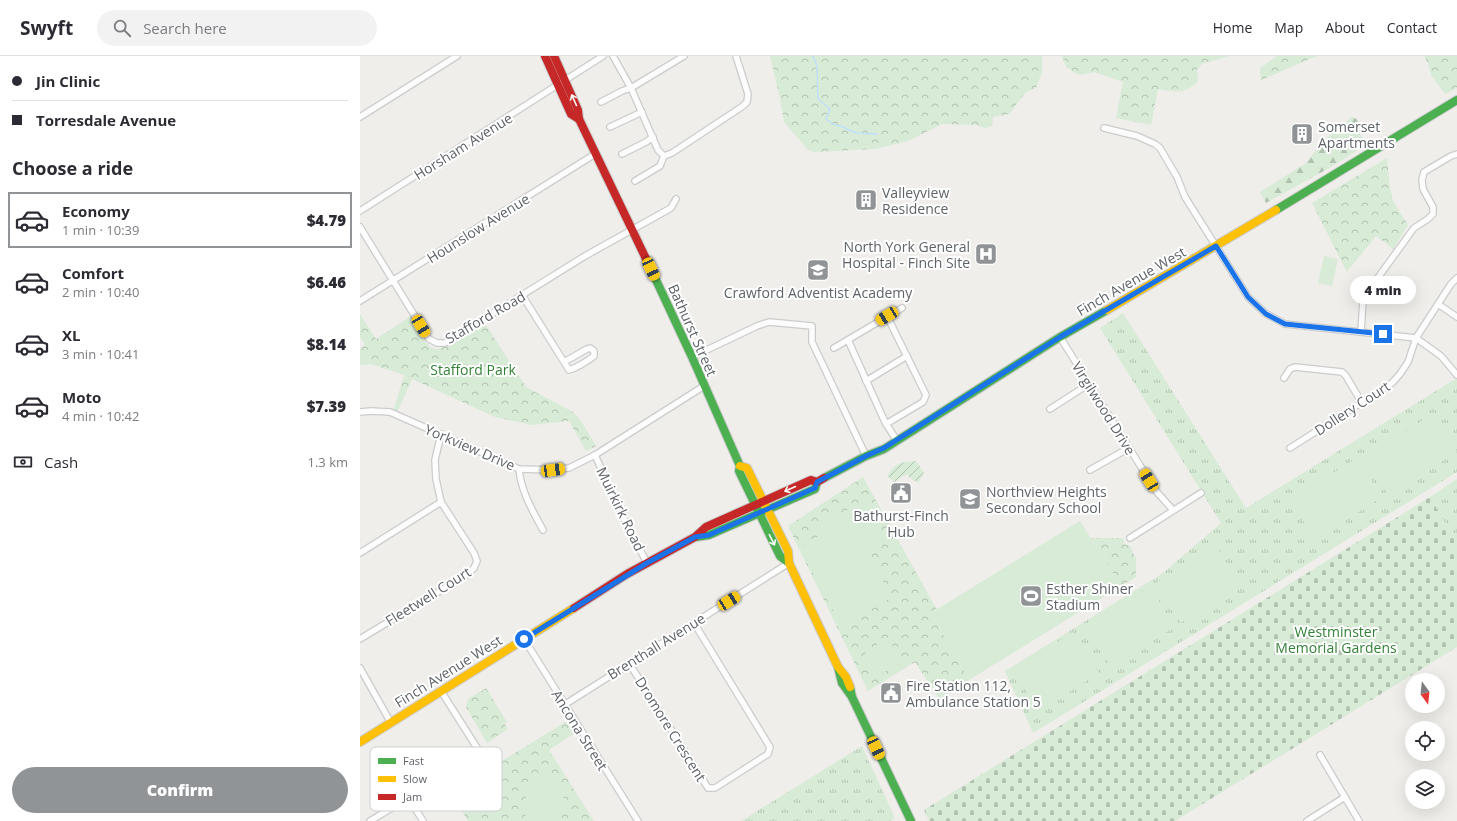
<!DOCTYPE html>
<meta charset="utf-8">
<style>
body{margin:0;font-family:"Open Sans",sans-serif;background:#f2f2f3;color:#2b2b33;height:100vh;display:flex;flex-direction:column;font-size:15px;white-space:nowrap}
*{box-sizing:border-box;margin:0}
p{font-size:13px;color:#7c7c81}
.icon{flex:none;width:22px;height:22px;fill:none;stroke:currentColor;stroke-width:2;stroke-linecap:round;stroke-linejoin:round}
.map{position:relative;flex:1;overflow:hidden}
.sheet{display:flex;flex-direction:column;background:#fff;width:360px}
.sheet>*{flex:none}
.guide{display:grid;align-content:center;height:88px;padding:0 12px;background:#fff}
.needle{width:26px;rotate:165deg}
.buttons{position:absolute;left:1045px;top:617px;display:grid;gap:8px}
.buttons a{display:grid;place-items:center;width:40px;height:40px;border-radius:50%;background:#fff;box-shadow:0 4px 16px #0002;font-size:20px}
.end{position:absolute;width:18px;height:18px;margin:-9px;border:5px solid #1a73e8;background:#fff;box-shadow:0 0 0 2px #fff}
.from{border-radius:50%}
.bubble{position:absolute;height:28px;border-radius:14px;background:#fff;box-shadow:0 4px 16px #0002;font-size:13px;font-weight:800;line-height:28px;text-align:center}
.car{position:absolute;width:12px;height:24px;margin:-12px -6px;border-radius:5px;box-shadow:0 0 3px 1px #0007;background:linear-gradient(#f5c518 24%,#345 0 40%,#f5c518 0 76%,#345 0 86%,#f5c518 0)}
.guide b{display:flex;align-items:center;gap:14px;height:38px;font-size:15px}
.guide b+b{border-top:1px solid #e1e1e2}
.guide i{width:10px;height:10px;background:#2b2b33}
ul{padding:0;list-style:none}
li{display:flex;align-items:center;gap:12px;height:56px;margin:0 8px 6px;padding:0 4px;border:2px solid transparent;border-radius:0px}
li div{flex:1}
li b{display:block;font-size:15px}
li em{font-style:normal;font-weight:800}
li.selected{border-color:#919496}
li>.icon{width:36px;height:36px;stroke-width:1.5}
h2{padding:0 12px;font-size:18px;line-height:48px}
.pay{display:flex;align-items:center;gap:10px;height:44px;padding:0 12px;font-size:15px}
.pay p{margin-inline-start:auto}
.primary-button{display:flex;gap:8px;margin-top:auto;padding:8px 12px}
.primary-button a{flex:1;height:46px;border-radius:24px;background:#919496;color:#fff;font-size:16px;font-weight:800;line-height:46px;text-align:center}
header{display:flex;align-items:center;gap:24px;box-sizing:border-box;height:56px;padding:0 20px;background:#fff;border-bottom:1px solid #e1e1e2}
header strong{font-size:19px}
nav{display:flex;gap:22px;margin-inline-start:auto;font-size:14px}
.search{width:280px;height:36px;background:#f2f2f3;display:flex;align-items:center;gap:10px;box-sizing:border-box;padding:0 14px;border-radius:22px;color:#7c7c81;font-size:15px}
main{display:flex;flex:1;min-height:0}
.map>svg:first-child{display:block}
.grass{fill:url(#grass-tufts)}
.forest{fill:url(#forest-firs)}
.cemetery{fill:url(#cemetery-stones)}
.park{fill:url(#park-crowns)}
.garden{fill:url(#garden-furrows)}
.pitch{fill:#d8ebd6}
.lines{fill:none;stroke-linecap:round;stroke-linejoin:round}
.stream{stroke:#bfe0f9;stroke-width:1.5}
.street-casing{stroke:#cbcccc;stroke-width:8}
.fast-casing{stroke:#cacacb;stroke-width:10}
.slow-casing{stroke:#cacacb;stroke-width:10}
.jam-casing{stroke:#cacacb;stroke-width:10}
.street{stroke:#fdfcfc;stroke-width:5.5}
.fast{stroke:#4caf50;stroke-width:8}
.slow{stroke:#ffc107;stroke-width:8}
.jam{stroke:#c62828;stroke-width:8}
.oneway{stroke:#f6fbf6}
.route{stroke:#1a73e8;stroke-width:5}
.labels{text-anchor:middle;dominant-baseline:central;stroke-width:4;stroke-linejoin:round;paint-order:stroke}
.poi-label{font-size:14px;fill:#5f6368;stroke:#fff;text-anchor:start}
.street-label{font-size:14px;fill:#5f6368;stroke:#fff}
.park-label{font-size:14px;fill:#348238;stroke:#fff}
.key{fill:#fff;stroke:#cfd0d2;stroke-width:1}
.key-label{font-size:11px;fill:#5f6368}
</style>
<header>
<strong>Swyft</strong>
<div class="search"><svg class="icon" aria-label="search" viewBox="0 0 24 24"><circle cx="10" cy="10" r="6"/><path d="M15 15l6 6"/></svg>Search here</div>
<nav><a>Home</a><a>Map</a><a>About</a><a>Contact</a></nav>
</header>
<main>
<section class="sheet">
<div class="guide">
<b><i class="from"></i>Jin Clinic</b>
<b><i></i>Torresdale Avenue</b>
</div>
<h2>Choose a ride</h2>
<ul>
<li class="selected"><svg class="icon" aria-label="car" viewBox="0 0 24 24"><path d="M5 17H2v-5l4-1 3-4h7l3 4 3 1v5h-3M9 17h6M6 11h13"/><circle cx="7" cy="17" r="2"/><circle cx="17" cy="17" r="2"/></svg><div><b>Economy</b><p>1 min · 10:39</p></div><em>$4.79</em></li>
<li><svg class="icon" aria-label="car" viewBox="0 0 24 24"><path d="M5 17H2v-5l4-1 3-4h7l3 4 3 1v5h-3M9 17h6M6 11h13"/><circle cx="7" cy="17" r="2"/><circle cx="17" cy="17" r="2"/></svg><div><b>Comfort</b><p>2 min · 10:40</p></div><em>$6.46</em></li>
<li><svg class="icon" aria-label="car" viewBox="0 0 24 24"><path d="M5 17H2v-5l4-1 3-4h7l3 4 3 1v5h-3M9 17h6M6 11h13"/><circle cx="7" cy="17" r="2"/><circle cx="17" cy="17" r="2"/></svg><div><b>XL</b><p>3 min · 10:41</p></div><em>$8.14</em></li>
<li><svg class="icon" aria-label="car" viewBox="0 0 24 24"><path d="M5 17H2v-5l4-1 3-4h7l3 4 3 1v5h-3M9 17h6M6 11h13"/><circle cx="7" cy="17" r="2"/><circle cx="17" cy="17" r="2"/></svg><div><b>Moto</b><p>4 min · 10:42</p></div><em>$7.39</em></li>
</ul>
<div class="pay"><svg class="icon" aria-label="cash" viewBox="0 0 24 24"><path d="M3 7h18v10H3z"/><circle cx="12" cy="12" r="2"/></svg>Cash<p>1.3 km</p></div>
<div class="primary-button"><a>Confirm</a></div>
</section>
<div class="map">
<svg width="1097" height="765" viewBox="0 0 1097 765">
<defs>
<pattern id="grass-tufts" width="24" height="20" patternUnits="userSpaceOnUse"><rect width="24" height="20" fill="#d8ebd6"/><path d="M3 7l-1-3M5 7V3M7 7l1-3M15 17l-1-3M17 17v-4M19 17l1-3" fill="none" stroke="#b2c2b1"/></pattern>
<pattern id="forest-firs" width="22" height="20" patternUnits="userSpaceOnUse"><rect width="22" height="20" fill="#d8ebd6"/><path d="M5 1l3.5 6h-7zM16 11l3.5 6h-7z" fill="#b2c2b1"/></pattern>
<pattern id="cemetery-stones" width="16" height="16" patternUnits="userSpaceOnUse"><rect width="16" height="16" fill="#d8ebd6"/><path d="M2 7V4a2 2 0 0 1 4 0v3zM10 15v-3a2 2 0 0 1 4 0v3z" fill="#b2c2b1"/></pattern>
<pattern id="park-crowns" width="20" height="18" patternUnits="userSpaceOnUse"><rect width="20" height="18" fill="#d8ebd6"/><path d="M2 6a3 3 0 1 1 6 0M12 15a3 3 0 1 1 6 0" fill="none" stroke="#b2c2b1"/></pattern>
<pattern id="garden-furrows" width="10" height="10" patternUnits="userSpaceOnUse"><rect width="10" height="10" fill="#d8ebd6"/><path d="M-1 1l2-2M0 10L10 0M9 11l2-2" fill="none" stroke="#b2c2b1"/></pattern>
</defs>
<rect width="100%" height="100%" fill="#efeeea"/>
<g class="grass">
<polygon points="763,257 886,452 1097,322 1097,416 673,677 645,615 803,517 861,467 740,272"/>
<polygon points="1097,423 1097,487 1070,441"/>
<polygon points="502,690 535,762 530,765 381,765"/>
</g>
<polygon class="forest" points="992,61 997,63 1000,70 1000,78 1006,89 971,111 906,147 900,136 946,107 964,84"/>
<polygon class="cemetery" points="1070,441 1097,487 1097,591 815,765 569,765 564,754"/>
<g class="park">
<polygon points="410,0 682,0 682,16 676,32 666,36 649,58 633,61 632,70 625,72 617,69 582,68 548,85 515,93 454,96 448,94 424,66 420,43"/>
<path d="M702 0H869L842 8 837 14 838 26C821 39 818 36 798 33L791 69 756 62 763 26 734 16 719 19 706 11Z"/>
<polygon points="917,0 957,0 901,24 900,12"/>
<polygon points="1064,0 1097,0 1097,32 1085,38 1071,19 1068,7"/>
<polygon points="1027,102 1030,132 1033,145 1048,169 1033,193 1016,180 987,216 952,147"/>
<polygon points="0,258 16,283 51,260 67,288 71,292 79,293 124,266 166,331 213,356 221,365 236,390 226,395 209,365 172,369 135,361 52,323 38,355 34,353 44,319 11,308 0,309 0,293 5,289 0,281"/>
<polygon points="503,421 577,554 571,557 609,624 579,643 555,606 508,635 428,470"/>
<polygon points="731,482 763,482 764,488 770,490 776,503 776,521 761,530"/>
<polygon points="126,632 147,666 144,667 148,673 127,687 106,651 108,643"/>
<polygon points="207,665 215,677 189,694 234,765 108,765 102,755 141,730 126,706 132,701 137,708"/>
</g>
<path class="garden" d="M556 405 564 417 558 427 549 421 547 418 534 426 527 420C537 405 540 407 556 405Z"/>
<g class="pitch">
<polygon points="964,200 978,203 972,230 958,227"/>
<polygon points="1073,358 1097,396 1028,439 1004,401"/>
<polygon points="997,402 1022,441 955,484 930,444"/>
<polygon points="503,445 528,484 511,494 506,495 532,541 482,571 439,492 461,478 457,470"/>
<polygon points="720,465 761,530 609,624 571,557"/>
<polygon points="856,490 881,530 821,567 796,527"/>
<polygon points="790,530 815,571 750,610 725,569"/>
<polygon points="713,576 739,617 679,655 653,615"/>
<polygon points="528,582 542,606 521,618 516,617 505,596"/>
<path d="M187 714 210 752V754L191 765H167C161 744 168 726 187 714Z"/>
</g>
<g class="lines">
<polyline class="stream" points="453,0 457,10 458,43 470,53 466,63 473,68 483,71 496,77 517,78"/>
<g class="street-casing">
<g id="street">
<polyline points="253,0 271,32 298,94 304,100"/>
<polyline points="241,46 262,35 271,32 324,0"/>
<polyline points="0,61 97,0"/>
<polyline points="250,71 282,56"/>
<polyline points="744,72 777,80 795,88 800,92 817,121 825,141 888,241 905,257 925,268 1056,282 1081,300 1097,319"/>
<polyline points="262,98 286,86 293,81"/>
<polyline points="304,100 312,97 383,50 387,46 388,38 376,0"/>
<polyline points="275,125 300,110 304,100"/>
<polyline points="0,155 243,0"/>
<polyline points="0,171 69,283 77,287 85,287 225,200 311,152 316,143"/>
<path d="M162 239 204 306 209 314C219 311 226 306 234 300V295L230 292 227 293 204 306"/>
<polyline points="0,245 235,98"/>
<polyline points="1078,248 1097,261"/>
<polyline points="1001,276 1003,245 1009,234 1054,172 1068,163 1073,158 1073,151 1063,133 1062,124 1064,116 1091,100 1097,98"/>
<polyline points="700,281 796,435 813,454"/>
<polyline points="488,284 525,366 537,385"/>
<polyline points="474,292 542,252"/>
<polyline points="332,301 397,270 409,266 452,270 452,286 506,400"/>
<polyline points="924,322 930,313 935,311 982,316 986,320 1002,347"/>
<polyline points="506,325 547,300"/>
<polyline points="690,353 729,328"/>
<polyline points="0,356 11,355 30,356 159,413 193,414 209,412 235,399 344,330"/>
<polyline points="526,368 563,346 566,339 527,260"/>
<polyline points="930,392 1032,327 1040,318 1048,306 1056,282 1091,228 1097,222"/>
<polyline points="235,399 261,457 287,507"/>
<path d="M159 413C161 435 172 454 183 474"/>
<polyline points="730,414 769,392"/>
<polyline points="770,482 841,437"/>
<polyline points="0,497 81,446"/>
<polyline points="0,583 108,518 114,512 117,505 114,497 81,446 76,423 75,404 81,378"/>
<polyline points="164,583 278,765"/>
<polyline points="269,607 348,732 355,732 408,698 410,691 334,567"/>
<polyline points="0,612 31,667"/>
<polyline points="204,649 429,507"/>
<polyline points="960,699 999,765"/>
<polyline points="48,741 63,765"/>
<polyline points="10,765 116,701 119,695 81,635"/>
<polyline points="947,765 985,741"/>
</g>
</g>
<g class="fast-casing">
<g id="fast">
<polyline points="916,154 1097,44"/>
<polyline points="289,209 332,301 380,410 379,415 420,500 429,507"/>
<polyline points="464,422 506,400 524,393 700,281 747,254"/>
<polyline points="336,481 349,479 455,433 457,426"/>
<polyline points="478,611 482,627 492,641"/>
<polyline points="490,631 492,641 551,765"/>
</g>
</g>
<g class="slow-casing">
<g id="slow">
<polyline points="747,254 916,154"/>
<polyline points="380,410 387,412 428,495 429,507 478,611 486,621 490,631"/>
<polyline points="0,686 214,552"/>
</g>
</g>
<g class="jam-casing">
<g id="jam">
<polyline points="185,0 211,58 219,63"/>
<polyline points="194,0 218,54 219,63 289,209"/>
<polyline points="214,552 267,518 335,481 346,471 451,424 457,426 464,422"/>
</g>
</g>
<use href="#street" class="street"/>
<use href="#fast" class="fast"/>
<use href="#slow" class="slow"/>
<use href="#jam" class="jam"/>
</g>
<defs><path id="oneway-shaft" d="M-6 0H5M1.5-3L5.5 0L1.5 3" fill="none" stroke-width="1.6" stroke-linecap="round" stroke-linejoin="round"/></defs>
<g class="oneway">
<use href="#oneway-shaft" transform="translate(214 44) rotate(-114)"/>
<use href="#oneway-shaft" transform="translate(430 433) rotate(156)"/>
<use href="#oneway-shaft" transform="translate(412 484) rotate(63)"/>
</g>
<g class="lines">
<polyline class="route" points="164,583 287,507 335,481 349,479 455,432 457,426 506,400 524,392 700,281 856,190 888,241 906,258 925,268 1023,278"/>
</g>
<defs>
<g id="building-square" transform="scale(1.15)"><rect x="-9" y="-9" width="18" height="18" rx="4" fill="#919496" stroke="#fff"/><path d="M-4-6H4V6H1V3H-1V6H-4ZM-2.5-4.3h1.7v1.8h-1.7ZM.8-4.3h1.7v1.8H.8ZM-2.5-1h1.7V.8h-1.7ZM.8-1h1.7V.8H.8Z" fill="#fff"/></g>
<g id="hospital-square" transform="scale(1.15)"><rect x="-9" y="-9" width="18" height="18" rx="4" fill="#919496" stroke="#fff"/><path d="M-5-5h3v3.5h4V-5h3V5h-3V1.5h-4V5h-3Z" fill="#fff"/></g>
<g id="school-square" transform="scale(1.15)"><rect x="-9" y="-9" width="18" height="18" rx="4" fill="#919496" stroke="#fff"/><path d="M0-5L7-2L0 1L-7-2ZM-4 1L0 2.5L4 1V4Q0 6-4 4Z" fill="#fff"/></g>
<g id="civic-square" transform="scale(1.15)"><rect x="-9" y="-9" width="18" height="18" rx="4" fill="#919496" stroke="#fff"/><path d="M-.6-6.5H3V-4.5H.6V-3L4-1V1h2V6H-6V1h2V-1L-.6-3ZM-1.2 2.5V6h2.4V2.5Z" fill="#fff"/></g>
<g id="stadium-square" transform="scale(1.15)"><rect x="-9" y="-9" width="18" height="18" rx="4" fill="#919496" stroke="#fff"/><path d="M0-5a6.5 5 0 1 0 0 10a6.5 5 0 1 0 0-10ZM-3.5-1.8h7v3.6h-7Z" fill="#fff"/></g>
</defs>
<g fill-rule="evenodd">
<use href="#building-square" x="942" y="78"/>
<use href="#building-square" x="506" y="144"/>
<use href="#hospital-square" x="626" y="198"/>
<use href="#school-square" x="458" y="214"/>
<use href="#civic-square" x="541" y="437"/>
<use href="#school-square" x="610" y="443"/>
<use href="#stadium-square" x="671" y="540"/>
<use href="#civic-square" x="531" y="637"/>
</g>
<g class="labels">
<g class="poi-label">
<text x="958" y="70">Somerset<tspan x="958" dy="16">Apartments</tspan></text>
<text x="522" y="136">Valleyview<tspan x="522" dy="16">Residence</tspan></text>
<text x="610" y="190" text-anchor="end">North York General<tspan x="610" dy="16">Hospital - Finch Site</tspan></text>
<text x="458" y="236" text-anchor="middle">Crawford Adventist Academy</text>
<text x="626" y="435">Northview Heights<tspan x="626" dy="16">Secondary School</tspan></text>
<text x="541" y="459" text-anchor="middle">Bathurst-Finch<tspan x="541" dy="16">Hub</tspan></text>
<text x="686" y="532">Esther Shiner<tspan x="686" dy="16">Stadium</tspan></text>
<text x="546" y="629">Fire Station 112,<tspan x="546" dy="16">Ambulance Station 5</tspan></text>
</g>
<g class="street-label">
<text transform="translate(103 90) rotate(-32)">Horsham Avenue</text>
<text transform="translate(118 172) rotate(-32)">Hounslow Avenue</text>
<text transform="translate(771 225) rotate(-30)">Finch Avenue West</text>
<text transform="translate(125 261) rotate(-30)">Stafford Road</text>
<text transform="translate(333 274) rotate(66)">Bathurst Street</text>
<text transform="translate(744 352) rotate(58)">Virgilwood Drive</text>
<text transform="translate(992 352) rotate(-33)">Dollery Court</text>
<text transform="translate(110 391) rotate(23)">Yorkview Drive</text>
<text transform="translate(261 453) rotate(64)">Muirkirk Road</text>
<text transform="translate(68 540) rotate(-32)">Fleetwell Court</text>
<text transform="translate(296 590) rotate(-32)">Brenthall Avenue</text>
<text transform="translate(88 615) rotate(-32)">Finch Avenue West</text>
<text transform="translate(311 673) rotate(58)">Dromore Crescent</text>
<text transform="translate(220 674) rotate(58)">Ancona Street</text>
</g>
<g class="park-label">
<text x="113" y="313">Stafford Park</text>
<text x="976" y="575">Westminster<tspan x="976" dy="16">Memorial Gardens</tspan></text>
</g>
</g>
<rect x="10" y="691" width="132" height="64" rx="6" class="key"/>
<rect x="18" y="702" width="18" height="6" fill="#4caf50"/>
<rect x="18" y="720" width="18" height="6" fill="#ffc107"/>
<rect x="18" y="738" width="18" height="6" fill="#c62828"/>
<g class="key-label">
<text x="43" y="709">Fast</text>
<text x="43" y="727">Slow</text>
<text x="43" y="745">Jam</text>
</g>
</svg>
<div class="buttons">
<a><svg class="needle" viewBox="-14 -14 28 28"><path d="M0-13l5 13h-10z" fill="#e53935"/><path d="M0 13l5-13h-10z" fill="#7c7c81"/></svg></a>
<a><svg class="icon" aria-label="locate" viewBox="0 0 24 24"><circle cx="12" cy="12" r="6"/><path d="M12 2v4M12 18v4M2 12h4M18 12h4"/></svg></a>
<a><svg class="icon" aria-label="layers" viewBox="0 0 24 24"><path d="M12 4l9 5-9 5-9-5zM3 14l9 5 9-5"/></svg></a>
</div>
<i class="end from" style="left:164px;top:583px"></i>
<i class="end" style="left:1023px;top:278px"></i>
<div class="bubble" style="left:990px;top:220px;width:66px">4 min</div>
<i class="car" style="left:291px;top:213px;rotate:155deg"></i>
<i class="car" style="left:527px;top:260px;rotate:239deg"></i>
<i class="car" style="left:61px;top:270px;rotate:149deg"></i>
<i class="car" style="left:193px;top:414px;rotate:82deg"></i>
<i class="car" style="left:789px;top:424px;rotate:328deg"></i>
<i class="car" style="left:369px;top:545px;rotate:58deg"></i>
<i class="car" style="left:516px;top:692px;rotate:155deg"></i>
</div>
</main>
